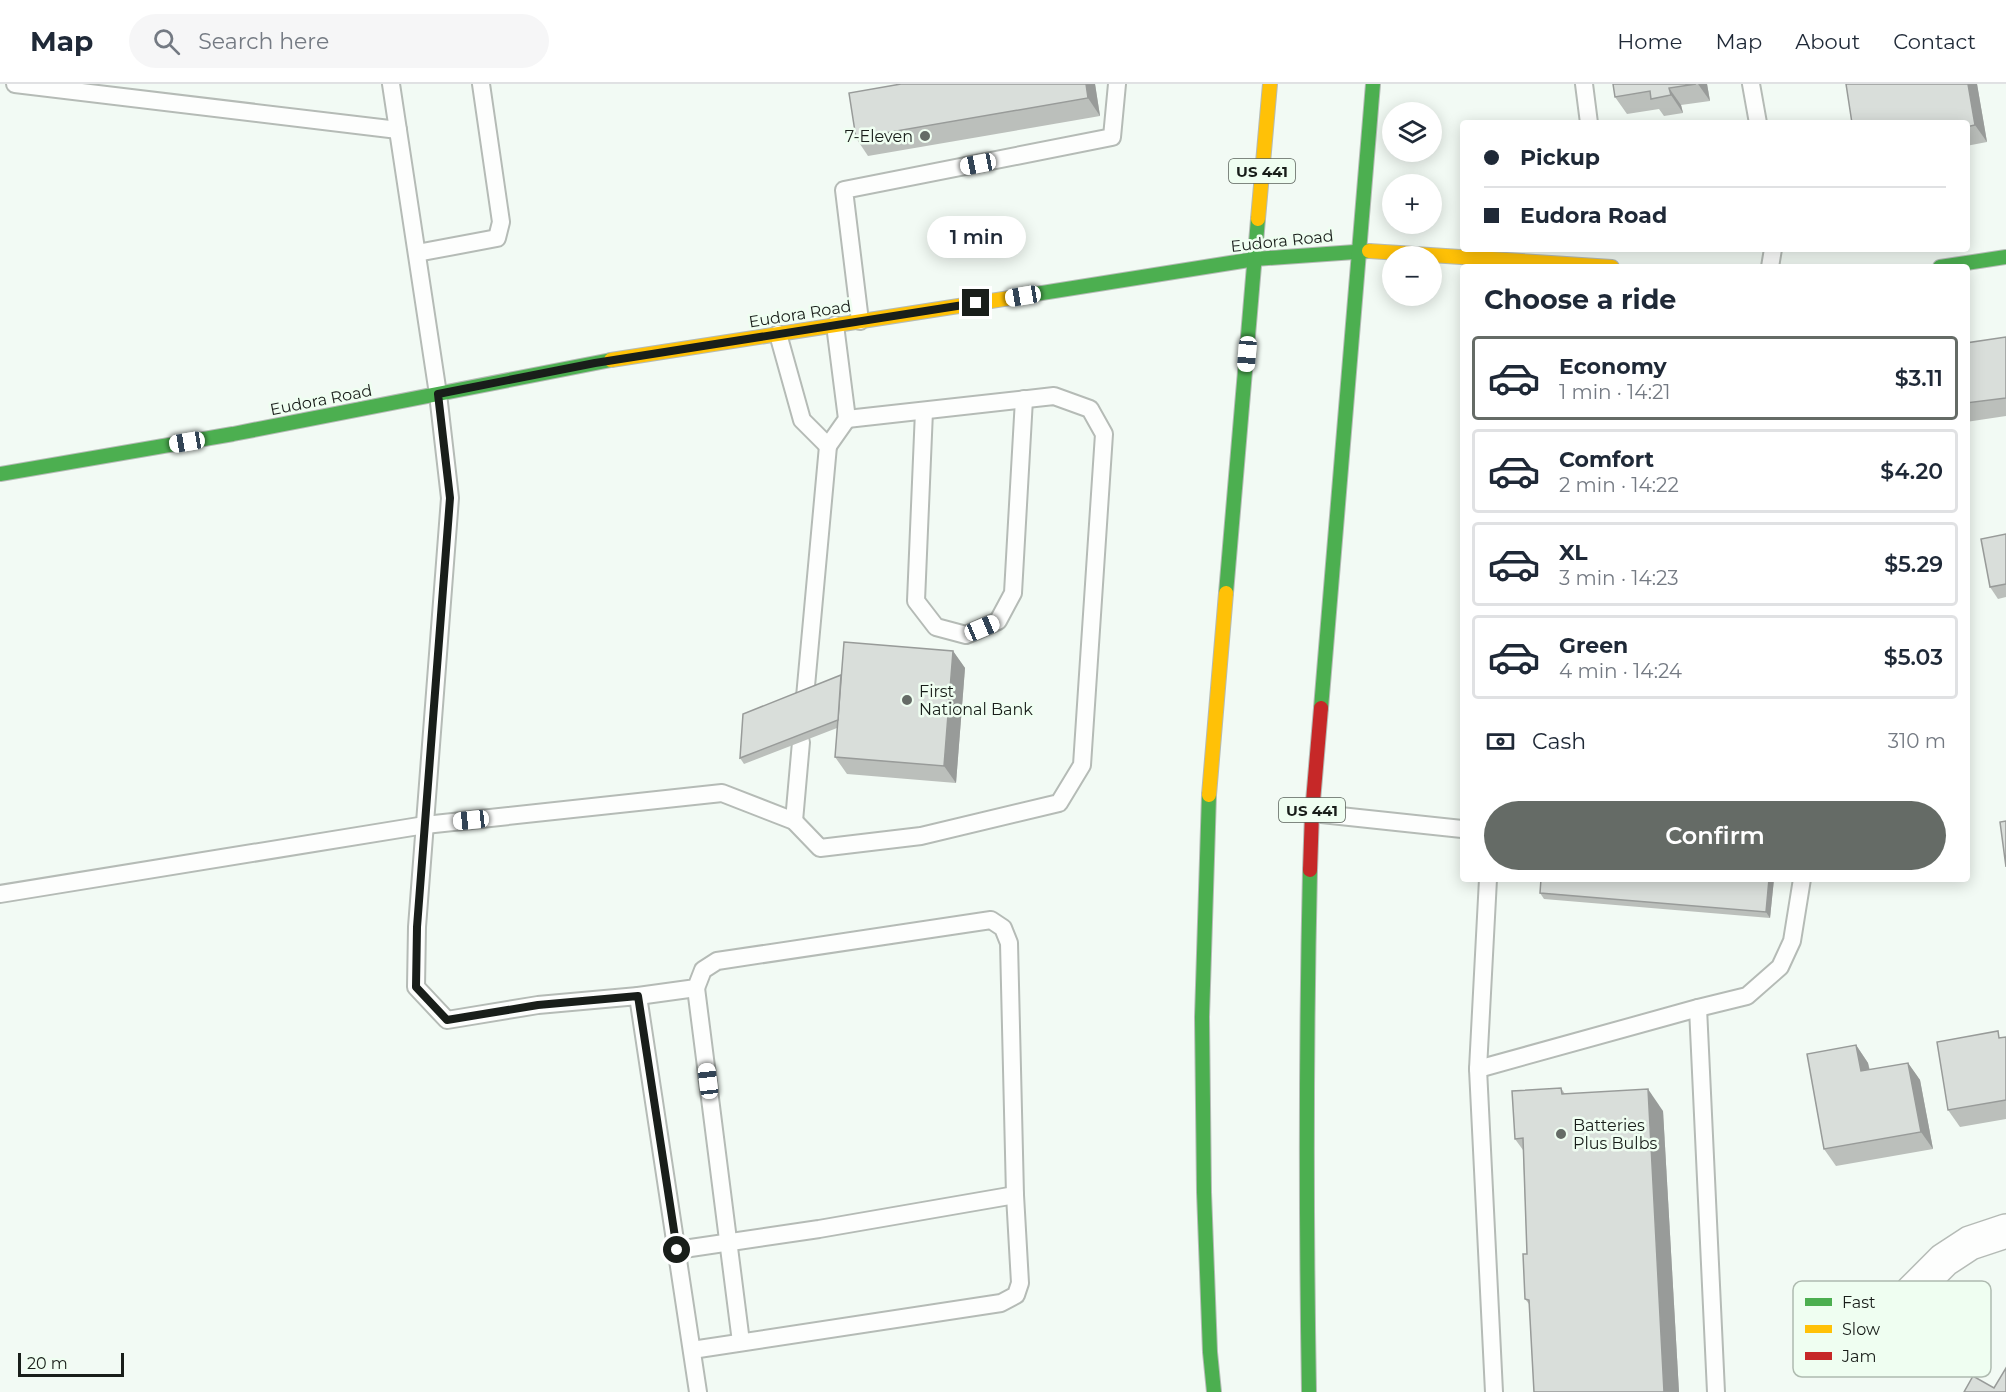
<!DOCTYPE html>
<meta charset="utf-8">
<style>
body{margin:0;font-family:Montserrat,sans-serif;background:#f6f6f7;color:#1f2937;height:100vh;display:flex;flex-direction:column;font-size:22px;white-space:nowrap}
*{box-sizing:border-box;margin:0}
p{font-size:20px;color:#747a83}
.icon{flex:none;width:33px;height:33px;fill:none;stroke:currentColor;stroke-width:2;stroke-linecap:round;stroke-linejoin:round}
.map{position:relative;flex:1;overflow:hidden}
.panel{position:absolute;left:1460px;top:180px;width:510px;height:618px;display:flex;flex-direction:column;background:#fff;border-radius:6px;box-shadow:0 3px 15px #0003}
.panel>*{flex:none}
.hud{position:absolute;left:1460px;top:36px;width:510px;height:132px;border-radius:6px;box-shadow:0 3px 15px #0003;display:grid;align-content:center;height:132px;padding:0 24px;background:#fff}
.controls{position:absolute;left:1382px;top:18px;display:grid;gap:12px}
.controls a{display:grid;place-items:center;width:60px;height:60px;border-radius:50%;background:#fff;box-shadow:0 3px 15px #0003;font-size:30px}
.scale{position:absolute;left:18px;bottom:15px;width:106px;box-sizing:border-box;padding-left:6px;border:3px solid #191e1a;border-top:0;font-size:16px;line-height:21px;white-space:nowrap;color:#191e1a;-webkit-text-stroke:4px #effef1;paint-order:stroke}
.end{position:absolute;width:27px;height:27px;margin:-14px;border:8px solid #191e1a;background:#fff;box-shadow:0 0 0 3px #fff}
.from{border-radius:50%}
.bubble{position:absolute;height:42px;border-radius:21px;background:#fff;box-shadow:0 3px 15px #0003;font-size:20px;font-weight:600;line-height:42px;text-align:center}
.car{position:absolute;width:18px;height:36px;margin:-18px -9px;border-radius:8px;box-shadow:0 0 4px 2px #0007;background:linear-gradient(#fff 24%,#345 0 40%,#fff 0 76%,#345 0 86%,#fff 0)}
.hud b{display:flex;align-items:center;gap:21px;height:57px;font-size:22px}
.hud b+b{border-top:2px solid #e0e1e3}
.hud i{width:15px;height:15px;background:#1f2937}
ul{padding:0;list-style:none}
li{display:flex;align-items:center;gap:18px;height:84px;margin:0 12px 9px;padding:0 12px;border:3px solid #e0e1e3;border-radius:6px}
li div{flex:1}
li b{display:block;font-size:22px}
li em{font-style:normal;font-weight:600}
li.current{border-color:#656b66}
li>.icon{width:54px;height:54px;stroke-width:1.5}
h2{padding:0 24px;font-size:27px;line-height:72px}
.pay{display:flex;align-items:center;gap:15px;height:66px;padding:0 24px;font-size:22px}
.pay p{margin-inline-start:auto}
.primary-button{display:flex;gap:12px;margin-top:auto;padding:12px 24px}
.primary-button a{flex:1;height:69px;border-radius:36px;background:#656b66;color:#fff;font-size:24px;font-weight:600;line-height:69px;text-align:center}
header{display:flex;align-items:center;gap:36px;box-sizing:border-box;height:84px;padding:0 30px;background:#fff;border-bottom:2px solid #e0e1e3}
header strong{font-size:28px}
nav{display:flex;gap:33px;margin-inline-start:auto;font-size:21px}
.search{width:420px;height:54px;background:#f6f6f7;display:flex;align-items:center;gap:15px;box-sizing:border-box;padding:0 21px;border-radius:33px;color:#747a83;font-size:22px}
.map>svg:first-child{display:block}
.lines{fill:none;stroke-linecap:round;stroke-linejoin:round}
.lane-casing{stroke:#b5bbb6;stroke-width:20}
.street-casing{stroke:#b5bbb6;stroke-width:36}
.fast-casing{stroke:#b5bbb6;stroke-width:16}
.slow-casing{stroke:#b5bbb6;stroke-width:16}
.jam-casing{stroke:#b5bbb6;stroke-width:16}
.lane{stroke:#fdfefd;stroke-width:16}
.street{stroke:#fdfefd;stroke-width:33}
.fast{stroke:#4caf50;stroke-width:14}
.slow{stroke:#ffc107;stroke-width:14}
.jam{stroke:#c62828;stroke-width:14}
.wall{fill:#bbbfbb}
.shaded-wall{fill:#989b99}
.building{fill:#d9deda;stroke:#989b99;stroke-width:1.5}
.route{stroke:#191e1a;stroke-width:8}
.poi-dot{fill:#656b66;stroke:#effef1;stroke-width:2}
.labels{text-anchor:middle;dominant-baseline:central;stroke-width:5;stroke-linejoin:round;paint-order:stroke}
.shield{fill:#effef1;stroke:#59615a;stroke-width:1.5}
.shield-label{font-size:15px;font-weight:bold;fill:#191e1a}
.poi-label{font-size:16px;fill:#191e1a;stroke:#effef1;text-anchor:start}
.street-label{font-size:16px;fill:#191e1a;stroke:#effef1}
.key{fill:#effef1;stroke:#afbbb0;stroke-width:1.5}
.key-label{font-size:16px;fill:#191e1a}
</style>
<header>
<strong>Map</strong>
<div class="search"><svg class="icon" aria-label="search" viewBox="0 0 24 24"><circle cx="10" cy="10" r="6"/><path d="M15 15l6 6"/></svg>Search here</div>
<nav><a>Home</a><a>Map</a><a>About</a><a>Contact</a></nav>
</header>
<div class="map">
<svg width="2006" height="1308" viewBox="0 0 2006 1308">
<rect width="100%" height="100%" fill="#f2faf4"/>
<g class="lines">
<g class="lane-casing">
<g id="lane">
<polyline points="15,0 398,46"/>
<polyline points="391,0 438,310 450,414 417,843 416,903 447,936 538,921 638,912 698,1308"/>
<polyline points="1584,0 1589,39"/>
<polyline points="1751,0 1758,39"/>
<polyline points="417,169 497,154 501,138 481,0"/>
<polyline points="1770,183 1773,165"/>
<polyline points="860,237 844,106 1112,53 1117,0"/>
<polyline points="778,250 802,336 828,362 847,335 835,241"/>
<polyline points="924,327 916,517 936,543 966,551 998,537 1013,509 1024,315"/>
<polyline points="805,613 828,362"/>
<polyline points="1312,729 1462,745"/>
<polyline points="794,737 801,658"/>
<polyline points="1488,795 1478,985 1494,1308"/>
<polyline points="0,810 425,741 722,709 794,737 820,764 921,752 1059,719 1082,681 1104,350 1090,325 1054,312 847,335"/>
<polyline points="696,904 741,1258"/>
<polyline points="638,912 696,904 703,886 717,877 991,836 1003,844 1009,859 1015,1111 1020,1199 1016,1211 1001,1219 692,1266"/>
<polyline points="1698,924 1747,912 1780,883 1792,857 1802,795"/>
<polyline points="1478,985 1698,924 1716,1308"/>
<polyline points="677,1166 819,1145 1015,1111"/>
</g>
</g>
<g class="street-casing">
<polyline id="street" points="1912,1208 1944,1176 1970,1159 2006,1147"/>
</g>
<g class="fast-casing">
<g id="fast">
<polyline points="1940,183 2006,173"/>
<polyline points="1010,214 1255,175 1369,167"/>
<polyline points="0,390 233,350 611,276"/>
<polyline points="1226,509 1258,135"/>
<polyline points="1321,624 1373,0"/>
<polyline points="1209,711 1202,933 1204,1108 1210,1268 1214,1308"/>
<path d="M1309 1308C1306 1134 1306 960 1310 786"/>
</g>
</g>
<g class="slow-casing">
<g id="slow">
<polyline points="1258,135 1270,0"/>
<polyline points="1369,167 1612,183"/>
<polyline points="611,276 1010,214"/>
<polyline points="1209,711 1226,509"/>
</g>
</g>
<g class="jam-casing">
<polyline id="jam" points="1310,786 1312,729 1321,624"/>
</g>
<use href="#lane" class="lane"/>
<use href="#street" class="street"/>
<use href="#fast" class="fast"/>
<use href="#slow" class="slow"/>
<use href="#jam" class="jam"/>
</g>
<g class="wall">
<polygon points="1095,0 1100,32 868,72 856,54"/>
<polygon points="1613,0 1707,0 1710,17 1681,21 1683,29 1664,32 1659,25 1627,30 1615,13"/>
<polygon points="1846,0 1977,0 1987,58 1966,62 1966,39"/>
<polygon points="2006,253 2006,332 1966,338 1966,259"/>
<polygon points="2006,450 2006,513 1998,515 1990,503"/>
<polygon points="953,567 965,584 956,699 847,690 835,673 837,644 744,680 740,674"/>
<polygon points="1541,795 1774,795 1770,834 1544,815 1540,809"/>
<polygon points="2002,953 2006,953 2006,1035 1960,1043 1948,1026"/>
<polygon points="1856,961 1868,979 1870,986 1908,979 1920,996 1933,1065 1836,1082 1824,1065"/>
<polygon points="1561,1004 1565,1010 1663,1027 1679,1308 1534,1308 1529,1220 1525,1215 1527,1170 1523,1066 1515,1055"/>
</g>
<g class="shaded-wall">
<polygon points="1086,0 1095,0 1100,32 1088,14"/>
<polygon points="1698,0 1707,0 1710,17"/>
<polygon points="1968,0 1977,0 1987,58 1975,41"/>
<polygon points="1669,4 1681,21 1683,29 1671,11"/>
<polygon points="953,567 965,584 956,699 944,682"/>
<polygon points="1769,795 1774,795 1770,834 1766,828"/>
<polygon points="1856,961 1868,979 1873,1005 1861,987"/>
<polygon points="1908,979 1920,996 1933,1065 1921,1048"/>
<polygon points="1648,1005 1663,1027 1679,1308 1664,1308"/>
</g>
<g class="building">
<polygon points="901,0 1086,0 1088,14 856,54 849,9"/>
<polygon points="1613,0 1696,0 1669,4 1671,11 1651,15 1650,7 1615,13"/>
<polygon points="1846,0 1968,0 1975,41 1966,43 1966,39 1852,39"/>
<polygon points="2006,253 2006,314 1966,319 1966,259"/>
<polygon points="2006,450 2006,500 1990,503 1981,455"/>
<polygon points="844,558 953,567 944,682 835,673"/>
<polygon points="841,591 838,636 740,674 743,630"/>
<polygon points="2006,737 2006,783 2000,738"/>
<polygon points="1541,795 1769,795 1766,828 1540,809"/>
<polygon points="1998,947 1999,954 2006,953 2006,1016 1948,1026 1937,958"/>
<polygon points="1856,961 1861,987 1908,979 1921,1048 1824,1065 1807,970"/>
<polygon points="1561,1004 1562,1010 1648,1005 1664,1308 1534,1308 1529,1216 1525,1215 1523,1170 1527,1170 1523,1054 1515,1055 1512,1007"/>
<polygon points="2006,1284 2006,1308 1964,1308 1973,1292 1994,1304"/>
</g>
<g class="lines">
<polyline class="route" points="677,1166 638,912 538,921 447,936 416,903 417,843 450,414 438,310 595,279 976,219"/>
</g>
<g class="poi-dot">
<circle cx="925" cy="52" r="6"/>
<circle cx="907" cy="616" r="6"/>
<circle cx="1561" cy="1050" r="6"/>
</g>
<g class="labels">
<g class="shield">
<rect x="1229" y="75" width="66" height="24" rx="4.5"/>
<rect x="1279" y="714" width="66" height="24" rx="4.5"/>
</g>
<g class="shield-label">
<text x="1262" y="87">US 441</text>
<text x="1312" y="726">US 441</text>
</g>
<g class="poi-label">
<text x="913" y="52" text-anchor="end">7-Eleven</text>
<text x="919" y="607">First<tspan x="919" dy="18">National Bank</tspan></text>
<text x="1573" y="1041">Batteries<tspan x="1573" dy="18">Plus Bulbs</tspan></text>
</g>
<g class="street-label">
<text transform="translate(1282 157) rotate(-6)">Eudora Road</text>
<text transform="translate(800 230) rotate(-9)">Eudora Road</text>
<text transform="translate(321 316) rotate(-11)">Eudora Road</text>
</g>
</g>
<rect x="1793" y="1197" width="198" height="96" rx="9" class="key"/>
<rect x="1805" y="1214" width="27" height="8" fill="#4caf50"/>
<rect x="1805" y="1241" width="27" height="8" fill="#ffc107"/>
<rect x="1805" y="1268" width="27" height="8" fill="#c62828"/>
<g class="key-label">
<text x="1842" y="1224">Fast</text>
<text x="1842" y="1251">Slow</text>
<text x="1842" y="1278">Jam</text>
</g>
</svg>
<div class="controls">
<a><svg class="icon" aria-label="layers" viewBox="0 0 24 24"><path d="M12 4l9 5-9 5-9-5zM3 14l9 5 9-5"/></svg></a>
<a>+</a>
<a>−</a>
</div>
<div class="scale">20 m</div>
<i class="end from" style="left:677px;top:1166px"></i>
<i class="end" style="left:976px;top:219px"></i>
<div class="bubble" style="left:927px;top:132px;width:99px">1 min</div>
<i class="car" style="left:978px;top:80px;rotate:259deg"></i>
<i class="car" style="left:1023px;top:212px;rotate:261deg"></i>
<i class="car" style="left:1247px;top:270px;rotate:185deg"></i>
<i class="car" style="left:187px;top:358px;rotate:261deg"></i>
<i class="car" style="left:982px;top:544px;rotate:67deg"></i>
<i class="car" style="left:471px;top:736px;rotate:264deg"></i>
<i class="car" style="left:708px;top:997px;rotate:353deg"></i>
<div class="hud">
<b><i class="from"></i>Pickup</b>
<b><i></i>Eudora Road</b>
</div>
<section class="panel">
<h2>Choose a ride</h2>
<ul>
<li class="current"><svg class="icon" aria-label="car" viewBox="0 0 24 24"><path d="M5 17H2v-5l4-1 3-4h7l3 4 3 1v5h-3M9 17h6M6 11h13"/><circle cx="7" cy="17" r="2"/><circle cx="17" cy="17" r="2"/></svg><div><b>Economy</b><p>1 min · 14:21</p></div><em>$3.11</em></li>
<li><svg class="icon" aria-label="car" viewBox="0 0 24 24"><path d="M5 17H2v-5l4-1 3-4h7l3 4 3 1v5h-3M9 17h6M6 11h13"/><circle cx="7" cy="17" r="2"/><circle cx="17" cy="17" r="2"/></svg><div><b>Comfort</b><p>2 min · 14:22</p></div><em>$4.20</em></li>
<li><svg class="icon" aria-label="car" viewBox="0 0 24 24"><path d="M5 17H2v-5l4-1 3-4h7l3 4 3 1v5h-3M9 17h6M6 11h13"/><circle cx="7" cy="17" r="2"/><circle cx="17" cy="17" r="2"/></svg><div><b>XL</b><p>3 min · 14:23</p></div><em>$5.29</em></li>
<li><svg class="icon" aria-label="car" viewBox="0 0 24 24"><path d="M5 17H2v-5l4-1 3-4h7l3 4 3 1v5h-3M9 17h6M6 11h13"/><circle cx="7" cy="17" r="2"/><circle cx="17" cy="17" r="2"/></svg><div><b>Green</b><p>4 min · 14:24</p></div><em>$5.03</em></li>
</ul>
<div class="pay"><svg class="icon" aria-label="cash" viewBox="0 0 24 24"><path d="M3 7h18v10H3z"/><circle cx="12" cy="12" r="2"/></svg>Cash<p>310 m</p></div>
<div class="primary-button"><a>Confirm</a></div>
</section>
</div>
